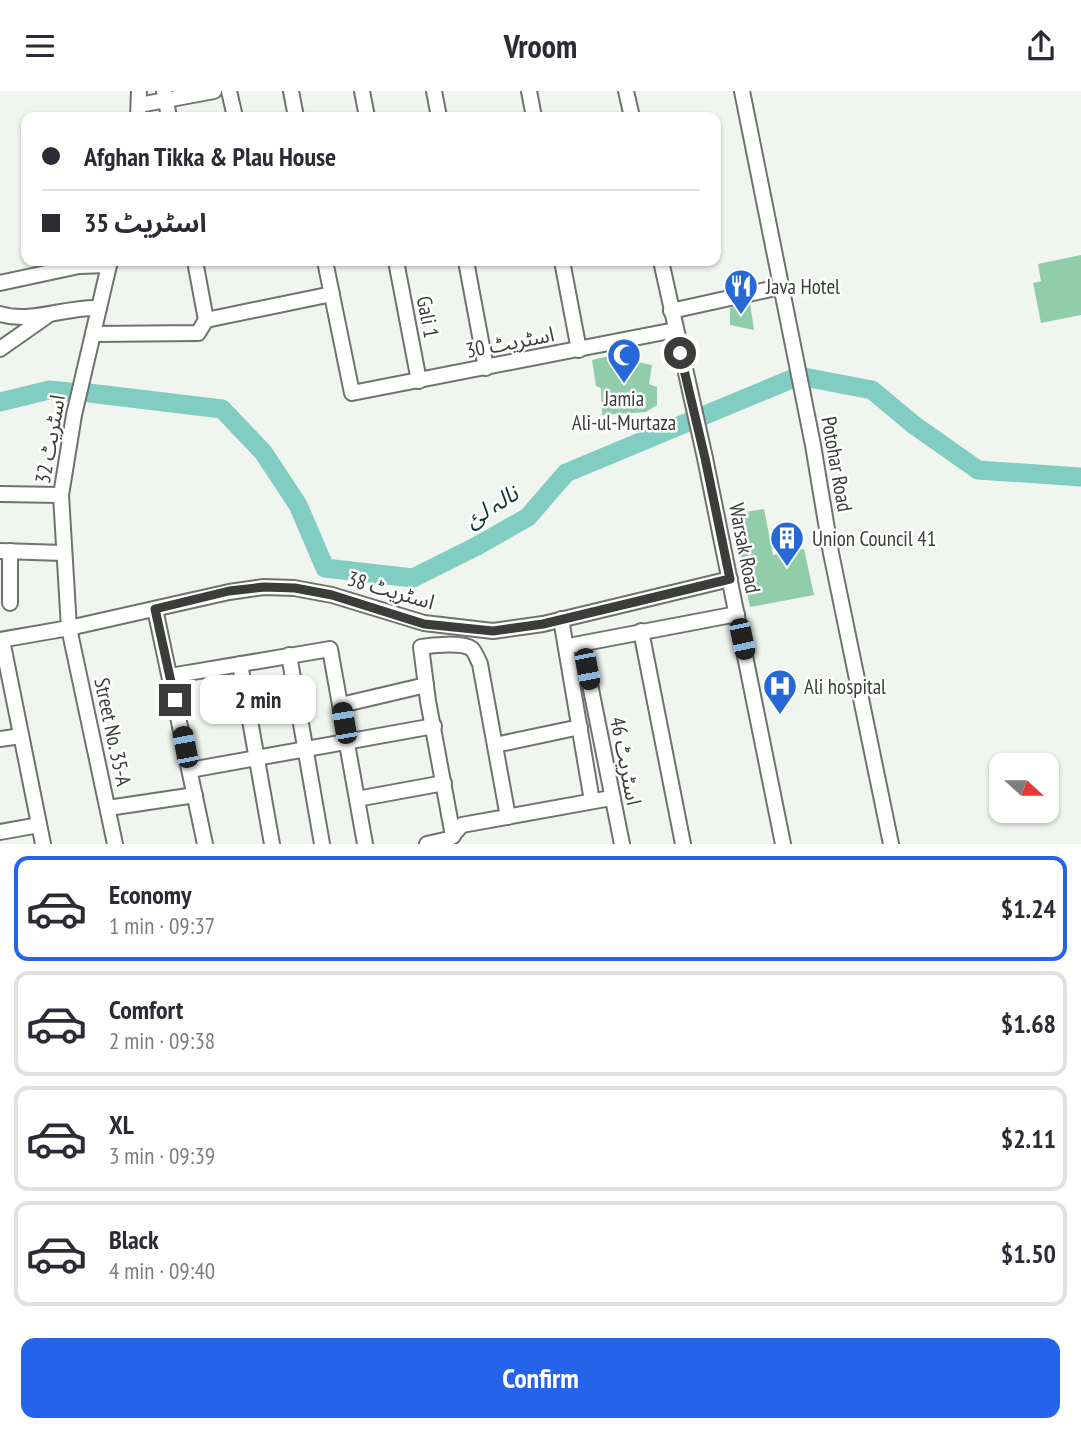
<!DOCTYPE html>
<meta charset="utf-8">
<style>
body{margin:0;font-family:"PT Sans Narrow","Noto Sans Arabic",sans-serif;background:#f2f2f3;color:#2b2b33;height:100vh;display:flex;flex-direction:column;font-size:26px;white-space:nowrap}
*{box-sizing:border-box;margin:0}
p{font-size:23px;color:#7c7c81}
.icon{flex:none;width:38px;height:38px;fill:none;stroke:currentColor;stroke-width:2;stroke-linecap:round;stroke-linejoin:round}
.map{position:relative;height:753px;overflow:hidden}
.side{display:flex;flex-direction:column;background:#fff;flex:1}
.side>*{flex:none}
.top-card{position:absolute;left:21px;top:21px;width:700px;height:154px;border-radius:14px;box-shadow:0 2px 5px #0004;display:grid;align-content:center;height:154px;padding:0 21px;background:#fff}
.needle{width:46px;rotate:111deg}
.buttons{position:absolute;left:989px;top:662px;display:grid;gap:14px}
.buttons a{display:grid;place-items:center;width:70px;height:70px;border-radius:14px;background:#fff;box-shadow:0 2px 5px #0004;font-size:35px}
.end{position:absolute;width:32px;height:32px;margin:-16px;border:9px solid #3c3d3b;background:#fff;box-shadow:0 0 0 4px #fff}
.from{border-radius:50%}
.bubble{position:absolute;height:49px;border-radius:14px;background:#fff;box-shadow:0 2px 5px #0004;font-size:23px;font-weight:700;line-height:49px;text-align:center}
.car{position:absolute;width:21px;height:42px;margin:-21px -10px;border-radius:9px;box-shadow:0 0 5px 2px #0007;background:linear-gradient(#222 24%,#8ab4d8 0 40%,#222 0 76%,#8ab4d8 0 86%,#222 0)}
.top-card b{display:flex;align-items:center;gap:24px;height:66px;font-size:26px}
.top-card b+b{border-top:2px solid #e1e1e2}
.top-card i{width:18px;height:18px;background:#2b2b33}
ul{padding:12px 0 0;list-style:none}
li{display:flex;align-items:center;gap:21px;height:105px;margin:0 14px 10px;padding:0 7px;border:4px solid #e1e1e2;border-radius:14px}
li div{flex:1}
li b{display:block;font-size:26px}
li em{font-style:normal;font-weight:700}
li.on{border-color:#2563eb}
li>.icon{width:63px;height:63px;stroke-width:1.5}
.cta{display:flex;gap:14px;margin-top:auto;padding:14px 21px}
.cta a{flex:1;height:80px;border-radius:14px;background:#2563eb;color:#fff;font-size:28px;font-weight:700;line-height:80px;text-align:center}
header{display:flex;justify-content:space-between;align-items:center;height:91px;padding:0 21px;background:#fff;font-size:32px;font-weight:700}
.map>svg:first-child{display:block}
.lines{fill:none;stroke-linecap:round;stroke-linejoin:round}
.river{stroke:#81cdc2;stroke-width:19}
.building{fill:#92cdab}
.minor-casing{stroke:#6f726e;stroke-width:18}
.minor{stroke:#fff;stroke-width:14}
.route{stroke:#3c3d3b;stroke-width:9}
.labels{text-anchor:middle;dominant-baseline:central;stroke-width:5;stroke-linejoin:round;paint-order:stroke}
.poi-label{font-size:21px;fill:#3c3d3b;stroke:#fff;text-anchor:start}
.street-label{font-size:21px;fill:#3c3d3b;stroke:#fff}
.water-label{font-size:23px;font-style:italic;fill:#103531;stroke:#fff}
</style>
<header><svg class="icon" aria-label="menu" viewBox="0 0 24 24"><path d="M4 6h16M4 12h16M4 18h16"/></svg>Vroom<svg class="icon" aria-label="share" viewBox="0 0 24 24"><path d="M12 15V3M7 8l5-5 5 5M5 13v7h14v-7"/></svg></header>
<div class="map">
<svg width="1081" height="753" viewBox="0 0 1081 753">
<rect width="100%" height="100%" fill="#f1f5f0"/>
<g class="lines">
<g class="river">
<polyline points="89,302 222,318 263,361 298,414 325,477 413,487 477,455 528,426 566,382 799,285 872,299 914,334 978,379 1081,386"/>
<polyline points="0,311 49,299 70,301"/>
</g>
</g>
<g class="building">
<polygon points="1081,164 1081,224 1041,232 1033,192 1041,190 1038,173"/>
<polygon points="750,212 754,239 730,234 730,217"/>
<polygon points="609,265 652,274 649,293 657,296 657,314 646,321 602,324 601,297 596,295 592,269"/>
<polygon points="764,418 773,464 804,458 814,504 750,516 731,423"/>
</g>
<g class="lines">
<g class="minor-casing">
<g id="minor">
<polyline points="164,0 169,26"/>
<polyline points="229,0 235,26"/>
<polyline points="291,0 296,26"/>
<polyline points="362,0 367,26"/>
<polyline points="434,0 439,26"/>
<polyline points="529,0 534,26"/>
<polyline points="626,0 632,26"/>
<polyline points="742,0 813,354 831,462 891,753"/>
<polyline points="139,14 214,0"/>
<polyline points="138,26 139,0"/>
<polyline points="110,170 74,324 61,404 69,537 115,753"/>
<polyline points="195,170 206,229 332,203"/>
<polyline points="325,170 352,302 675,239"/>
<polyline points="396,170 419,290"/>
<polyline points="466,170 486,277"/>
<polyline points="562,170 579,259"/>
<polyline points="661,170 705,367 783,753"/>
<polyline points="0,192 79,175 109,174"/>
<polyline points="671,220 780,196"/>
<path d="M0 223C32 233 67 215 99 217"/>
<polyline points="93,243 198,242 206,229"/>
<polyline points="0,258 47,225"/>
<polyline points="0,403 61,404"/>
<polyline points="0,460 64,462"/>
<polyline points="10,512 10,460"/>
<polyline points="155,518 205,753"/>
<polyline points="561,528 592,710"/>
<polyline points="641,540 683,753"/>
<polyline points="0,549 69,537 229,501 264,496 294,497 332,504 424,532 493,540 543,533 730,488"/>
<polyline points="2,549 43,753"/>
<polyline points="582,553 622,753"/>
<polyline points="574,554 737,523"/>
<polyline points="289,564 322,753"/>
<polyline points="240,573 272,753"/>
<polyline points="170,585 330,558 365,753"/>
<polyline points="341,614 426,594"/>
<polyline points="0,648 21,645"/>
<polyline points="495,654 580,636"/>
<polyline points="190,679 434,635"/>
<polyline points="357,708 444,692"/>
<polyline points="108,717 195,704"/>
<polyline points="0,741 39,734"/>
<path d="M453 745 428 610 421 556C432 554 463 551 472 558 475 561 478 569 480 573L508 726"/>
<polyline points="427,753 449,748 462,734 611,707"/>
</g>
</g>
<use href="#minor" class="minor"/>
</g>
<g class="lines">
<polyline class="route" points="175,609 155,518 229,500 264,496 295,497 332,504 424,533 493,540 543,533 730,488 705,367 680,262"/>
</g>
<defs>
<g id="restaurant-pin" transform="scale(1.75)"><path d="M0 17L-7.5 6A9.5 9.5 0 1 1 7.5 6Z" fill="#2668d5" stroke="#fff"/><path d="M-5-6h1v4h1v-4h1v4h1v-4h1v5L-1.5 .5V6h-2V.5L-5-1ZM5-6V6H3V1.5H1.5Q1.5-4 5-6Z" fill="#fff"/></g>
<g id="mosque-pin" transform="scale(1.75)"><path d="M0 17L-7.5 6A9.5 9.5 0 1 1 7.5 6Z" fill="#2668d5" stroke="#fff"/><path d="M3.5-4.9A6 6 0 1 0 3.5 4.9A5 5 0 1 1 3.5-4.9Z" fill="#fff"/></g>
<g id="building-pin" transform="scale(1.75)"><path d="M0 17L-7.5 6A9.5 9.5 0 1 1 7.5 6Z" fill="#2668d5" stroke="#fff"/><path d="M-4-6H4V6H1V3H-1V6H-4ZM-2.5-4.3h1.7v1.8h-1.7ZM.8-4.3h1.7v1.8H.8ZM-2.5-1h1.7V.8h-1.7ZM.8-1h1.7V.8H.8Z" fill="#fff"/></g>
<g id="hospital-pin" transform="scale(1.75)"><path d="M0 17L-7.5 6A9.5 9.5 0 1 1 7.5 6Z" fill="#2668d5" stroke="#fff"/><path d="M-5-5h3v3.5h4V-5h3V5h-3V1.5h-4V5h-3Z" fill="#fff"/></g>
</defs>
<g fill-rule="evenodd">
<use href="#restaurant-pin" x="741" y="195"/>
<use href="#mosque-pin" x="624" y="264"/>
<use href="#building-pin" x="787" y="447"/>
<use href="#hospital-pin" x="780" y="595"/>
</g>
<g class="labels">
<g class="poi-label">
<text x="766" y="195">Java Hotel</text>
<text x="624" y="307" text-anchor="middle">Jamia<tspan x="624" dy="24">Ali-ul-Murtaza</tspan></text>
<text x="812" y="447">Union Council 41</text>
<text x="804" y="595">Ali hospital</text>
</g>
<g class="street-label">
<text transform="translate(428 226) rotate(79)">Gali 1</text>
<text transform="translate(510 251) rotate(-11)">اسٹریٹ 30</text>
<text transform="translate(50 348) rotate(-80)">اسٹریٹ 32</text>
<text transform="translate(837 373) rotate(80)">Potohar Road</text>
<text transform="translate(745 457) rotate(79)">Warsak Road</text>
<text transform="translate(391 499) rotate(16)">اسٹریٹ 38</text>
<text transform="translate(113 641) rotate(78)">Street No. 35-A</text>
<text transform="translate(626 670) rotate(79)">اسٹریٹ 46</text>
</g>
<g class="water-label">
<text transform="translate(491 415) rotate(-32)">نالہ لئ</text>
</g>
</g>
</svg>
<div class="buttons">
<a><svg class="needle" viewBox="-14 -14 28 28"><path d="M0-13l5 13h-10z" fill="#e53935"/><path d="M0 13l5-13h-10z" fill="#7c7c81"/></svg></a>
</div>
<i class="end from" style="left:680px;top:262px"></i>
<i class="end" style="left:175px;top:609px"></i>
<div class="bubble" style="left:200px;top:584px;width:116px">2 min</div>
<i class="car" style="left:742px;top:548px;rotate:168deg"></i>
<i class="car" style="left:587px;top:578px;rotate:169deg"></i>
<i class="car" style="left:344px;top:632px;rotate:350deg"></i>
<i class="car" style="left:185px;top:656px;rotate:349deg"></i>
<div class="top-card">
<b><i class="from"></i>Afghan Tikka &amp; Plau House</b>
<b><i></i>اسٹریٹ 35</b>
</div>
</div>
<section class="side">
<ul>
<li class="on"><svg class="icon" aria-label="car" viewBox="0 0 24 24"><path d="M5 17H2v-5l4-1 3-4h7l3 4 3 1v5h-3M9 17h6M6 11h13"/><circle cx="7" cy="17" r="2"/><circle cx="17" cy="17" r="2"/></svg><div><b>Economy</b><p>1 min · 09:37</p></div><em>$1.24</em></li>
<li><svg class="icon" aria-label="car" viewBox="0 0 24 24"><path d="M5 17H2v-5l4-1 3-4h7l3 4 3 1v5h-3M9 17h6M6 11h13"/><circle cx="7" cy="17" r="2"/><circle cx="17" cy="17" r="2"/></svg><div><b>Comfort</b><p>2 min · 09:38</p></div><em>$1.68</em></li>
<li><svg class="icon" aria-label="car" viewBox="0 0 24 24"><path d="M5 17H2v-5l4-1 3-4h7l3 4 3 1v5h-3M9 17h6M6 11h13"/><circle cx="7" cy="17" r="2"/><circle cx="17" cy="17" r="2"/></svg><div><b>XL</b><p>3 min · 09:39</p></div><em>$2.11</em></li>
<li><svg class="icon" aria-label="car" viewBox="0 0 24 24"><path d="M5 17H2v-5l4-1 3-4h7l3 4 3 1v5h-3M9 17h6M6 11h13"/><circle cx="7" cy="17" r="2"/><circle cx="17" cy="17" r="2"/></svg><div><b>Black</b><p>4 min · 09:40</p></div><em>$1.50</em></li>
</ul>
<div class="cta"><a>Confirm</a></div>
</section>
